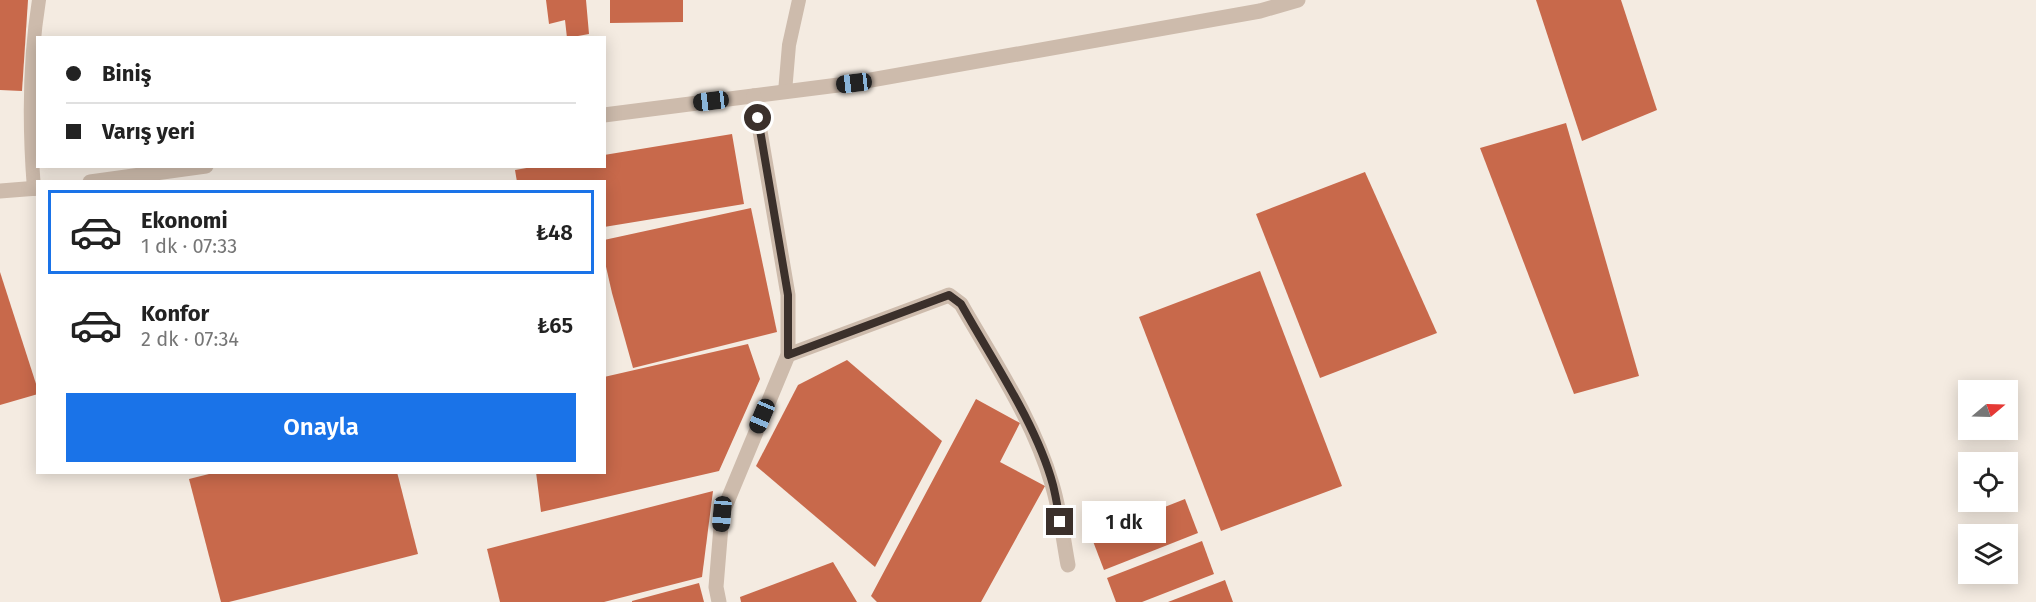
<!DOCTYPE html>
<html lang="tr">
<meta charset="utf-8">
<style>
body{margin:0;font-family:"Fira Sans",sans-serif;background:#f6f6f6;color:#222;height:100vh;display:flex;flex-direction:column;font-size:22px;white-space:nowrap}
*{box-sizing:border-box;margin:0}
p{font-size:20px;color:#767676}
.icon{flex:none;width:33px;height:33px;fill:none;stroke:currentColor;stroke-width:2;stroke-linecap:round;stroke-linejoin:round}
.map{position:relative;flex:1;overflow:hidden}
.side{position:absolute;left:36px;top:180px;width:570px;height:294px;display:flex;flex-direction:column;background:#fff;border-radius:0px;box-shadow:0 3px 15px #0003}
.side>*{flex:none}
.guide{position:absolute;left:36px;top:36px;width:570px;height:132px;border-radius:0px;box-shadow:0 3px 15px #0003;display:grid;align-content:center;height:132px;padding:0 30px;background:#fff}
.needle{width:39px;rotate:71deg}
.tools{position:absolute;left:1958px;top:380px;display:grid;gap:12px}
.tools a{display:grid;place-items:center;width:60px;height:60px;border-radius:0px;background:#fff;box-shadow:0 3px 15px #0003;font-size:30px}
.end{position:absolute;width:27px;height:27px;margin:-14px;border:8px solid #3b302b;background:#fff;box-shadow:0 0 0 3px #fff}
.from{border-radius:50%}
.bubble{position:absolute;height:42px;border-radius:0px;background:#fff;box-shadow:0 3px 15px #0003;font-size:20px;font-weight:600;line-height:42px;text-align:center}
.car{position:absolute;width:18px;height:36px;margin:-18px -9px;border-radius:8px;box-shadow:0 0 4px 2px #0007;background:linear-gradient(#222 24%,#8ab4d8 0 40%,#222 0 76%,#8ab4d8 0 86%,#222 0)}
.guide b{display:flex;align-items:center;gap:21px;height:57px;font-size:22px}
.guide b+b{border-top:2px solid #e0e0e0}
.guide i{width:15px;height:15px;background:#222}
ul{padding:10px 0 0;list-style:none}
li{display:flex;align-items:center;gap:18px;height:84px;margin:0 12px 9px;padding:0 18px;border:3px solid transparent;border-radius:0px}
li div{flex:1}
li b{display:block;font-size:22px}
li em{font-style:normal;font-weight:600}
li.selected{border-color:#1a73e8}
li>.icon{width:54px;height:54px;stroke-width:1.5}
.action{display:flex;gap:12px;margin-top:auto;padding:12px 30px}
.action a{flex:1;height:69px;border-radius:0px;background:#1a73e8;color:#fff;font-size:24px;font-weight:600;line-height:69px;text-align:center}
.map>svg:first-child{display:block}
.building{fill:#c8694b}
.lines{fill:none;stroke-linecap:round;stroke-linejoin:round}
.lane{stroke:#cdbbac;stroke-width:14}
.street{stroke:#cdbbac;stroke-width:15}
.route{stroke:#3b302b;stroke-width:8}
</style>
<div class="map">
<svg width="2036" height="602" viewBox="0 0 2036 602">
<rect width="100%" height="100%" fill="#f4ebe1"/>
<g class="building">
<polygon points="0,0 28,0 22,91 0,90"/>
<polygon points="546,0 586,0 589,34 567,38 565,20 549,24"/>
<polygon points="610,0 683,0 683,22 610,23"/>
<polygon points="1536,0 1621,0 1657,110 1582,141"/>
<polygon points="1566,123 1639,376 1574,394 1480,148"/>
<polygon points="732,134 744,204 604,227 604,182 517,182 515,170 538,166 604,166 604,155"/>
<polygon points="1365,172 1437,333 1320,378 1256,214"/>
<polygon points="751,208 777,332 633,368 612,293 604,258 604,240"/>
<polygon points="1260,271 1342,486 1221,531 1139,317"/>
<polygon points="0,272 38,390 38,394 0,405"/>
<polygon points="748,344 760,379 719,471 541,512 536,472 604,472 604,377"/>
<polygon points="847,360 942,441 875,567 756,466 798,385"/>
<polygon points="976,399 1020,423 1000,462 1045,486 981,602 877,602 871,596"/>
<polygon points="217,472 397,472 418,554 229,602 221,602 189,479"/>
<polygon points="713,491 702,577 604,602 500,602 487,549"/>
<polygon points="1185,499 1198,533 1104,570 1091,536"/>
<polygon points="1202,541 1214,574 1142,602 1116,602 1107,578"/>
<polygon points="833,562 857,602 741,602 740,597"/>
<polygon points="1225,580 1233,602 1168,602"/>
<polygon points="699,583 704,602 632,602 632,601"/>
</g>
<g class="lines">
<g class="lane">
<polyline points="785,92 789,45 799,0"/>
<path d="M34 189C29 126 29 62 39 0"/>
</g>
<g class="street">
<polyline points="604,115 854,83 1260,11 1298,0"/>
<polyline points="90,182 206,166"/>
<polyline points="0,191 38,188"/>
<path d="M788 355 944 297 949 295 961 304 965 311C997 366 1034 422 1052 484 1060 510 1063 538 1068 565"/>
<polyline points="719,602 716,587 722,514 788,355 788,295 754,96"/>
</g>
</g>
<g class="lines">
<path class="route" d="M758 118 788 295V355L949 295 961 304 965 311C995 364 1037 426 1053 485 1056 497 1058 509 1060 522"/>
</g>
</svg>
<div class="tools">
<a><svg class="needle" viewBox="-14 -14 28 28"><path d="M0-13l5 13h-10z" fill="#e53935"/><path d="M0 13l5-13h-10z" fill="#767676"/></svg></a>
<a><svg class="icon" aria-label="locate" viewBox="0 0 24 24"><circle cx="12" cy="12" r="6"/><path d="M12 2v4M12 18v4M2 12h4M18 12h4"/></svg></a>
<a><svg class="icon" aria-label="layers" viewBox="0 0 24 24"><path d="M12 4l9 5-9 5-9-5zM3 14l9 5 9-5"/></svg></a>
</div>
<i class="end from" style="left:758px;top:118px"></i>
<i class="end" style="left:1060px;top:522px"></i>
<div class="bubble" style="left:1082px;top:501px;width:84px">1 dk</div>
<i class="car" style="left:854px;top:83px;rotate:263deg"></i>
<i class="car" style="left:711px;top:101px;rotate:263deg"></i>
<i class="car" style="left:762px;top:416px;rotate:203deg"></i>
<i class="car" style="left:722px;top:514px;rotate:185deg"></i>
<div class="guide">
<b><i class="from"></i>Biniş</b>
<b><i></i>Varış yeri</b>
</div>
<section class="side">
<ul>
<li class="selected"><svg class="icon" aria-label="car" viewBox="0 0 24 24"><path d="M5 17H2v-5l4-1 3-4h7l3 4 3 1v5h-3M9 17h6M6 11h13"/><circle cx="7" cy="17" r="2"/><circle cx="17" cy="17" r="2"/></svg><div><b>Ekonomi</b><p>1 dk · 07:33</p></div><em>₺48</em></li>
<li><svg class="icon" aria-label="car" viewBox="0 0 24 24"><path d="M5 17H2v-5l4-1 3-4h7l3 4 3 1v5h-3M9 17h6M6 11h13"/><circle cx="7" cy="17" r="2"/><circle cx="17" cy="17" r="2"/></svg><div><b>Konfor</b><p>2 dk · 07:34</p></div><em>₺65</em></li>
</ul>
<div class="action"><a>Onayla</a></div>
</section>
</div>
